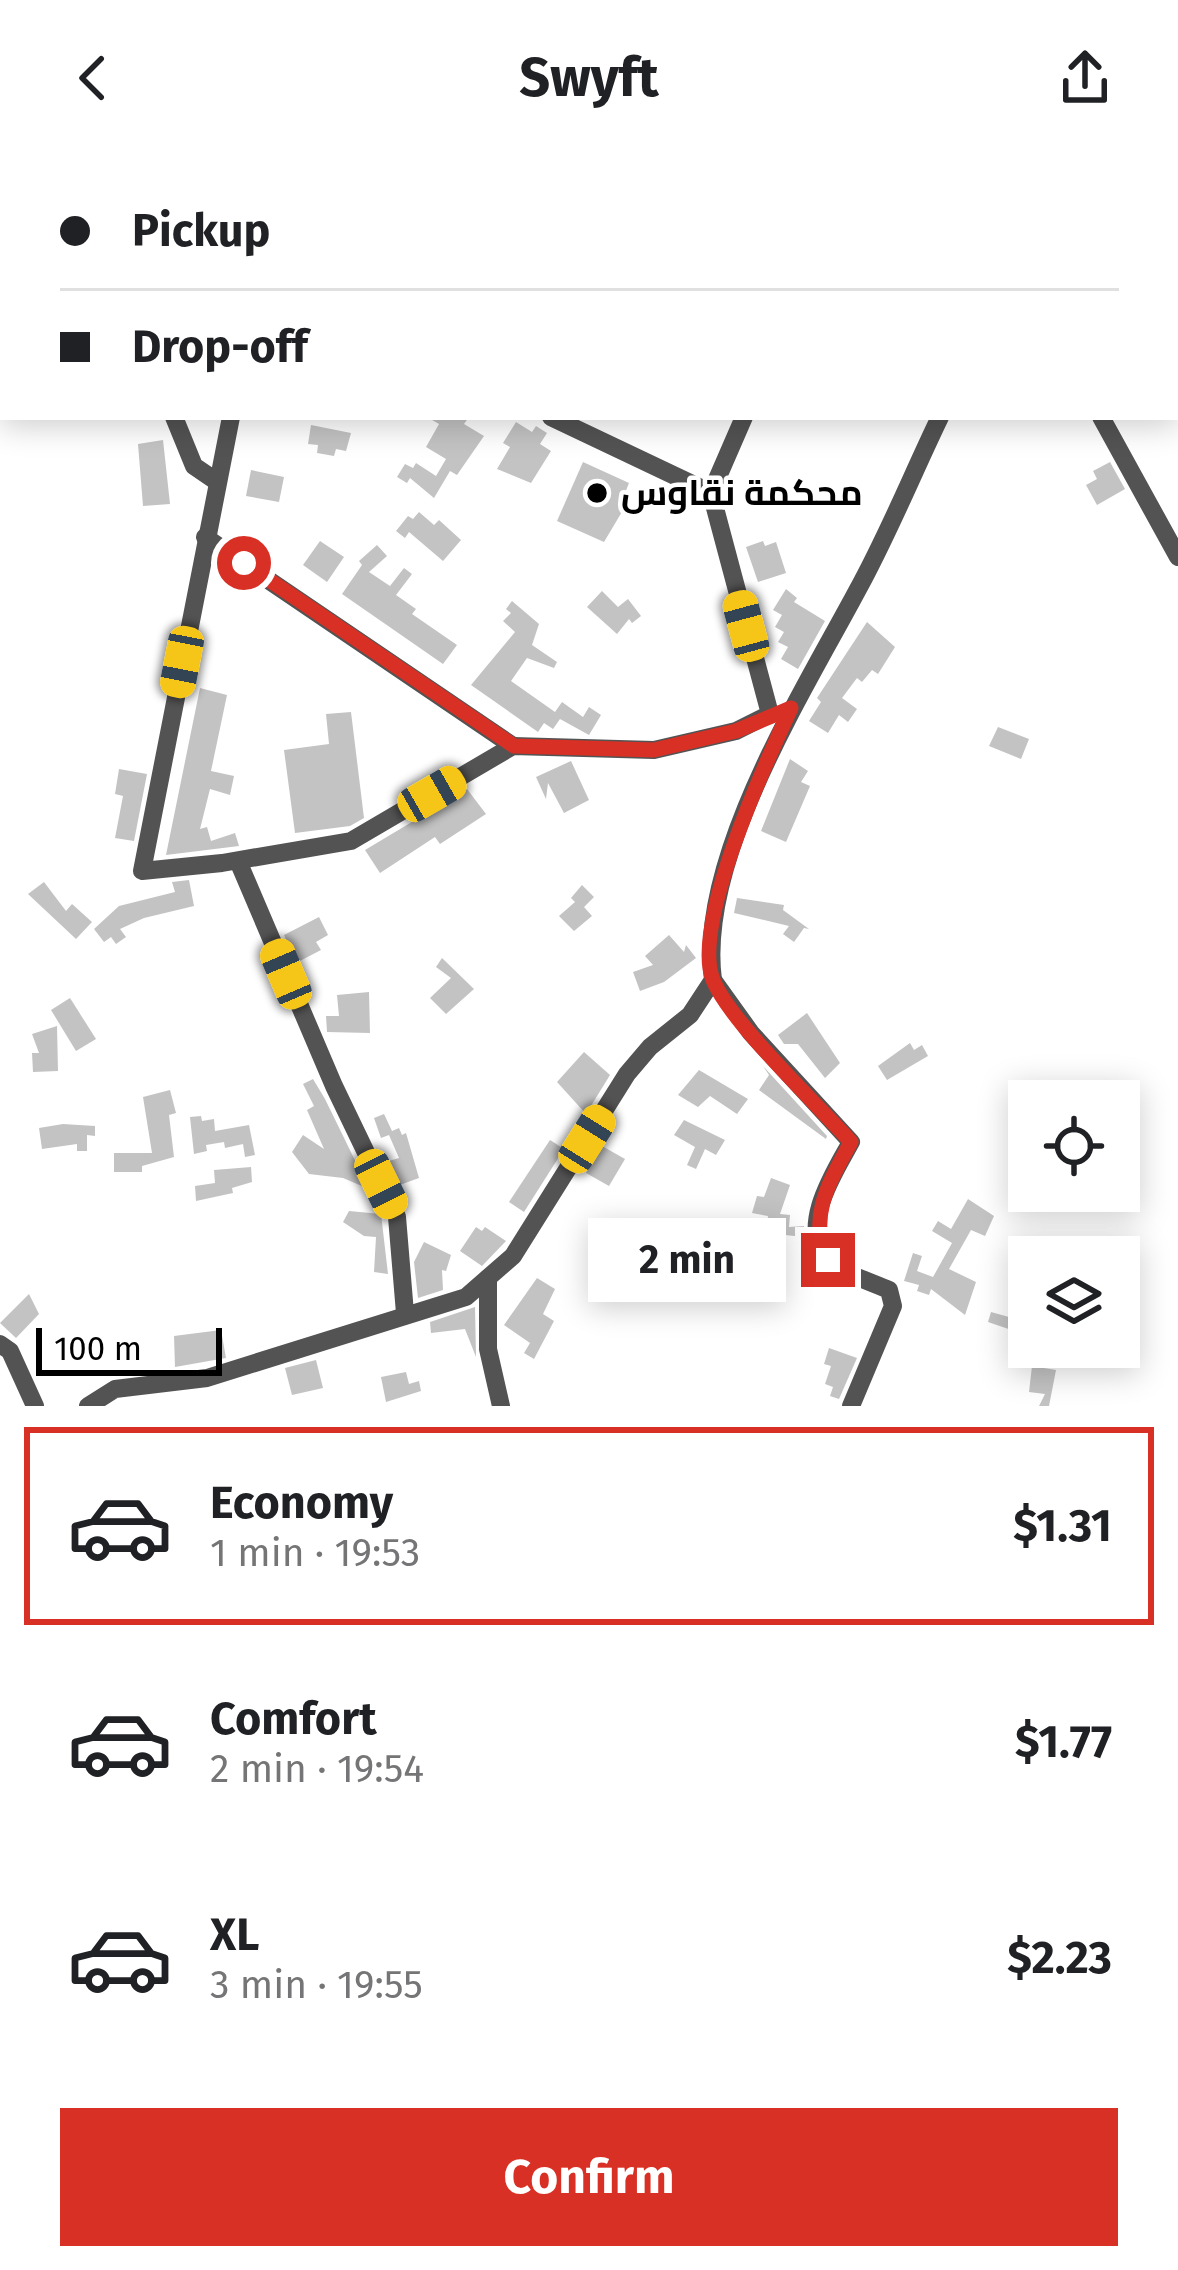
<!DOCTYPE html>
<meta charset="utf-8">
<style>
body{margin:0;font-family:"Fira Sans",Cairo,sans-serif;background:#f2f2f2;color:#202124;height:100vh;display:flex;flex-direction:column;font-size:45px;white-space:nowrap}
*{box-sizing:border-box;margin:0}
p{font-size:39px;color:#757577}
.icon{flex:none;width:66px;height:66px;fill:none;stroke:currentColor;stroke-width:2;stroke-linecap:round;stroke-linejoin:round}
.map{position:relative;height:1250px;overflow:hidden}
.drawer{display:flex;flex-direction:column;background:#fff;flex:1}
.drawer>*{flex:none}
.hud{position:absolute;left:0px;top:0px;width:1179px;height:264px;box-shadow:0 6px 30px #0003;display:grid;align-content:center;height:264px;padding:0 60px;background:#fff}
.tools{position:absolute;left:1008px;top:924px;display:grid;gap:24px}
.tools a{display:grid;place-items:center;width:132px;height:132px;border-radius:0px;background:#fff;box-shadow:0 6px 30px #0003;font-size:60px}
.scale{position:absolute;left:36px;bottom:30px;width:186px;box-sizing:border-box;padding-left:12px;border:6px solid #000;border-top:0;font-size:33px;line-height:42px;white-space:nowrap;color:#000;-webkit-text-stroke:9px #fff;paint-order:stroke}
.end{position:absolute;width:54px;height:54px;margin:-27px;border:15px solid #d93025;background:#fff;box-shadow:0 0 0 6px #fff}
.from{border-radius:50%}
.bubble{position:absolute;height:84px;border-radius:0px;background:#fff;box-shadow:0 6px 30px #0003;font-size:39px;font-weight:700;line-height:84px;text-align:center}
.car{position:absolute;width:36px;height:72px;margin:-36px -18px;border-radius:15px;box-shadow:0 0 9px 3px #0007;background:linear-gradient(#f5c518 24%,#345 0 40%,#f5c518 0 76%,#345 0 86%,#f5c518 0)}
.hud b{display:flex;align-items:center;gap:42px;height:114px;font-size:45px}
.hud b+b{border-top:3px solid #e0e0e0}
.hud i{width:30px;height:30px;background:#202124}
ul{padding:21px 0 0;list-style:none}
li{display:flex;align-items:center;gap:36px;height:198px;margin:0 24px 18px;padding:0 36px;border:6px solid transparent;border-radius:0px}
li div{flex:1}
li b{display:block;font-size:45px}
li em{font-style:normal;font-weight:700}
li.on{border-color:#d93025}
li>.icon{width:108px;height:108px;stroke-width:1.5}
.button{display:flex;gap:24px;margin-top:auto;padding:24px 60px}
.button a{flex:1;height:138px;border-radius:0px;background:#d93025;color:#fff;font-size:48px;font-weight:700;line-height:138px;text-align:center}
header{display:flex;justify-content:space-between;align-items:center;height:156px;padding:0 60px;background:#fff;font-size:54px;font-weight:700}
.map>svg:first-child{display:block}
.building{fill:#c3c3c3}
.lines{fill:none;stroke-linecap:round;stroke-linejoin:round}
.minor{stroke:#535353;stroke-width:18}
.route{stroke:#d93025;stroke-width:15}
.poi-dot{fill:#000;stroke:#fff;stroke-width:4.5}
.labels{text-anchor:middle;dominant-baseline:central;stroke-width:9;stroke-linejoin:round;paint-order:stroke}
.poi-label{font-size:36px;font-weight:bold;fill:#000;stroke:#fff;text-anchor:start}
</style>
<header><svg class="icon" aria-label="back" viewBox="0 0 24 24"><path d="M15 5l-7 7 7 7"/></svg>Swyft<svg class="icon" aria-label="share" viewBox="0 0 24 24"><path d="M12 15V3M7 8l5-5 5 5M5 13v7h14v-7"/></svg></header>
<div class="map">
<svg width="1178" height="1250" viewBox="0 0 1178 1250">
<rect width="100%" height="100%" fill="#fff"/>
<g class="building">
<polygon points="427,261 469,261 464,268 484,280 457,319 450,315 434,342 410,322 407,327 397,321 405,308 413,312 416,307 436,320 446,303 426,291 439,268"/>
<polygon points="516,266 532,276 536,270 547,277 540,288 551,295 531,327 497,313 510,291 503,287"/>
<polygon points="311,269 351,277 346,295 336,293 334,300 317,297 318,289 308,288"/>
<polygon points="163,284 170,348 143,350 138,288"/>
<polygon points="583,306 629,327 621,347 626,349 604,386 557,365"/>
<polygon points="1110,306 1125,333 1097,349 1086,329 1097,323 1093,315"/>
<polygon points="251,314 284,321 279,346 246,340"/>
<polygon points="419,356 434,369 439,364 461,384 443,405 409,376 405,382 396,375 408,360 413,363"/>
<polygon points="320,385 344,401 327,426 303,409"/>
<polygon points="763,385 765,390 776,386 786,417 758,426 746,391"/>
<polygon points="377,389 387,400 369,416 390,430 404,412 412,418 396,439 416,453 412,458 457,489 443,508 342,438 362,409 359,405"/>
<polygon points="786,433 797,442 794,446 825,465 798,513 781,503 788,491 778,486 784,476 775,471 782,459 773,454"/>
<polygon points="602,435 618,451 628,443 641,460 632,467 629,463 617,478 587,451"/>
<polygon points="512,445 539,468 532,489 557,506 554,512 527,502 511,525 555,556 562,546 583,561 589,551 601,559 589,579 560,563 553,573 544,567 538,576 471,529 515,476 503,465 511,457 506,453"/>
<polygon points="867,466 895,491 878,518 872,514 862,526 857,522 842,542 857,553 848,566 839,559 828,577 809,565 821,546 817,542"/>
<polygon points="200,532 227,539 211,615 234,620 230,639 210,633 200,673 207,671 211,685 235,677 239,690 166,699"/>
<polygon points="351,556 364,662 350,670 295,677 284,594 329,588 326,558"/>
<polygon points="998,571 1029,583 1021,603 989,590"/>
<polygon points="790,603 808,615 801,626 810,630 786,686 761,675"/>
<polygon points="571,605 589,644 564,657 548,627 546,643 536,621"/>
<polygon points="119,613 147,618 134,685 115,682 123,640 115,638"/>
<polygon points="467,633 486,658 440,688 435,681 380,717 365,694"/>
<polygon points="189,724 194,750 144,762 120,773 126,781 116,788 111,781 104,786 94,773 119,750 175,736 172,726"/>
<polygon points="44,726 66,755 72,748 92,766 76,783 28,738"/>
<polygon points="582,729 594,741 584,751 592,760 574,775 559,760 575,746 571,742"/>
<polygon points="737,742 784,749 783,754 809,773 804,772 794,786 783,778 789,770 734,757"/>
<polygon points="319,761 328,779 316,786 321,794 296,807 284,779"/>
<polygon points="669,779 684,796 686,789 696,802 664,826 640,835 633,816 653,809 645,800"/>
<polygon points="442,802 474,833 446,858 430,842 451,822 436,811"/>
<polygon points="369,836 370,877 327,876 326,860 339,860 337,839"/>
<polygon points="70,842 96,883 76,895 51,854"/>
<polygon points="807,857 840,907 825,922 798,888 784,888 778,879"/>
<polygon points="57,870 58,915 33,916 32,897 39,897 32,878"/>
<polygon points="910,887 914,894 922,889 928,900 887,924 878,910"/>
<polygon points="584,896 610,919 586,958 557,926"/>
<polygon points="763,910 827,980 826,983 759,934 769,919"/>
<polygon points="699,914 748,943 737,958 710,940 698,951 678,939"/>
<polygon points="313,923 325,943 369,1033 343,1022 309,1018 292,996 303,979 324,993 307,954 314,950 303,928"/>
<polygon points="170,934 176,957 169,959 174,1001 142,1010 142,1016 114,1016 114,997 152,997 143,941"/>
<polygon points="384,958 392,975 399,972 402,979 406,977 419,1022 397,1030 389,1005 399,1002 389,979 381,982 374,962"/>
<polygon points="201,960 202,965 214,963 215,975 249,969 255,999 245,1001 243,988 225,992 224,986 206,989 207,995 194,998 190,961"/>
<polygon points="684,964 725,984 716,999 705,993 696,1013 687,1009 695,991 674,979"/>
<polygon points="63,968 95,970 95,980 87,979 87,995 77,995 77,988 42,993 39,972"/>
<polygon points="550,984 564,993 524,1056 509,1046"/>
<polygon points="602,990 625,1003 609,1030 586,1017"/>
<polygon points="251,1011 252,1026 232,1032 233,1037 196,1045 195,1030 215,1027 214,1014"/>
<polygon points="771,1022 790,1029 780,1058 790,1059 789,1071 804,1070 804,1081 766,1077 768,1060 752,1057 757,1040 764,1041"/>
<polygon points="968,1043 994,1060 985,1080 971,1074 949,1113 976,1126 965,1159 931,1133 929,1139 917,1135 919,1129 904,1125 913,1097 922,1100 917,1115 933,1121 952,1087 932,1075 938,1065 951,1073"/>
<polygon points="349,1055 381,1058 388,1118 374,1116 376,1081 364,1080 343,1066"/>
<polygon points="476,1071 482,1075 485,1071 506,1085 482,1110 460,1095"/>
<polygon points="424,1086 451,1099 446,1115 442,1114 443,1134 418,1142 414,1106"/>
<polygon points="537,1122 555,1133 543,1158 554,1165 534,1203 524,1197 530,1187 504,1169"/>
<polygon points="1029,1133 1029,1180 988,1166 991,1156 1009,1161 1012,1151 1020,1153"/>
<polygon points="29,1138 39,1158 16,1182 0,1167"/>
<polygon points="475,1151 476,1201 465,1173 431,1177 430,1166"/>
<polygon points="221,1174 226,1202 175,1211 174,1180"/>
<polygon points="829,1192 857,1202 839,1243 830,1240 833,1231 825,1228 831,1210 824,1208"/>
<polygon points="316,1204 323,1232 292,1239 285,1212"/>
<polygon points="1032,1210 1056,1214 1049,1250 1039,1250 1045,1238 1029,1236"/>
<polygon points="406,1216 409,1228 419,1225 421,1235 386,1246 381,1221"/>
</g>
<g class="lines">
<g class="minor">
<polyline points="482,0 486,3"/>
<polyline points="951,0 953,3"/>
<polyline points="0,3 3,4"/>
<polyline points="291,3 292,0"/>
<polyline points="459,3 460,0"/>
<polyline points="621,3 621,0"/>
<polyline points="790,3 791,0"/>
<polyline points="1061,3 1061,0"/>
<polyline points="174,261 194,310 216,325"/>
<polyline points="231,261 142,715 222,707 351,685 513,590 654,594 736,575 770,558 711,337 551,261"/>
<polyline points="1101,261 1178,401"/>
<polyline points="711,337 744,261"/>
<polyline points="205,381 513,590"/>
<polyline points="238,705 334,930 397,1061 405,1157"/>
<path d="M713 824 751 877 851 986C835 1015 798 1071 828 1103 840 1117 872 1126 889 1134L893 1150 851 1250"/>
<polyline points="488,1122 488,1193 501,1250"/>
<polyline points="0,1188 10,1195 35,1250"/>
<path d="M88 1250 115 1233 207 1222 466 1141 513 1100 627 918 650 891 690 859 713 824C697 704 802 538 857 435 888 379 912 319 940 261"/>
</g>
</g>
<g class="lines">
<path class="route" d="M244 407 514 590 654 594 736 575 791 552C766 606 691 769 713 824 731 867 817 948 851 986 830 1025 807 1061 828 1104"/>
</g>
<circle class="poi-dot" cx="597" cy="337" r="12"/>
<g class="labels">
<g class="poi-label">
<text x="621" y="337">محكمة نقاوس</text>
</g>
</g>
</svg>
<div class="tools">
<a><svg class="icon" aria-label="locate" viewBox="0 0 24 24"><circle cx="12" cy="12" r="6"/><path d="M12 2v4M12 18v4M2 12h4M18 12h4"/></svg></a>
<a><svg class="icon" aria-label="layers" viewBox="0 0 24 24"><path d="M12 4l9 5-9 5-9-5zM3 14l9 5 9-5"/></svg></a>
</div>
<div class="scale">100 m</div>
<i class="end from" style="left:244px;top:407px"></i>
<i class="end" style="left:828px;top:1104px"></i>
<div class="bubble" style="left:588px;top:1062px;width:198px">2 min</div>
<i class="car" style="left:746px;top:470px;rotate:345deg"></i>
<i class="car" style="left:182px;top:506px;rotate:191deg"></i>
<i class="car" style="left:432px;top:638px;rotate:60deg"></i>
<i class="car" style="left:286px;top:818px;rotate:337deg"></i>
<i class="car" style="left:587px;top:983px;rotate:32deg"></i>
<i class="car" style="left:381px;top:1028px;rotate:154deg"></i>
<div class="hud">
<b><i class="from"></i>Pickup</b>
<b><i></i>Drop-off</b>
</div>
</div>
<section class="drawer">
<ul>
<li class="on"><svg class="icon" aria-label="car" viewBox="0 0 24 24"><path d="M5 17H2v-5l4-1 3-4h7l3 4 3 1v5h-3M9 17h6M6 11h13"/><circle cx="7" cy="17" r="2"/><circle cx="17" cy="17" r="2"/></svg><div><b>Economy</b><p>1 min · 19:53</p></div><em>$1.31</em></li>
<li><svg class="icon" aria-label="car" viewBox="0 0 24 24"><path d="M5 17H2v-5l4-1 3-4h7l3 4 3 1v5h-3M9 17h6M6 11h13"/><circle cx="7" cy="17" r="2"/><circle cx="17" cy="17" r="2"/></svg><div><b>Comfort</b><p>2 min · 19:54</p></div><em>$1.77</em></li>
<li><svg class="icon" aria-label="car" viewBox="0 0 24 24"><path d="M5 17H2v-5l4-1 3-4h7l3 4 3 1v5h-3M9 17h6M6 11h13"/><circle cx="7" cy="17" r="2"/><circle cx="17" cy="17" r="2"/></svg><div><b>XL</b><p>3 min · 19:55</p></div><em>$2.23</em></li>
</ul>
<div class="button"><a>Confirm</a></div>
</section>
